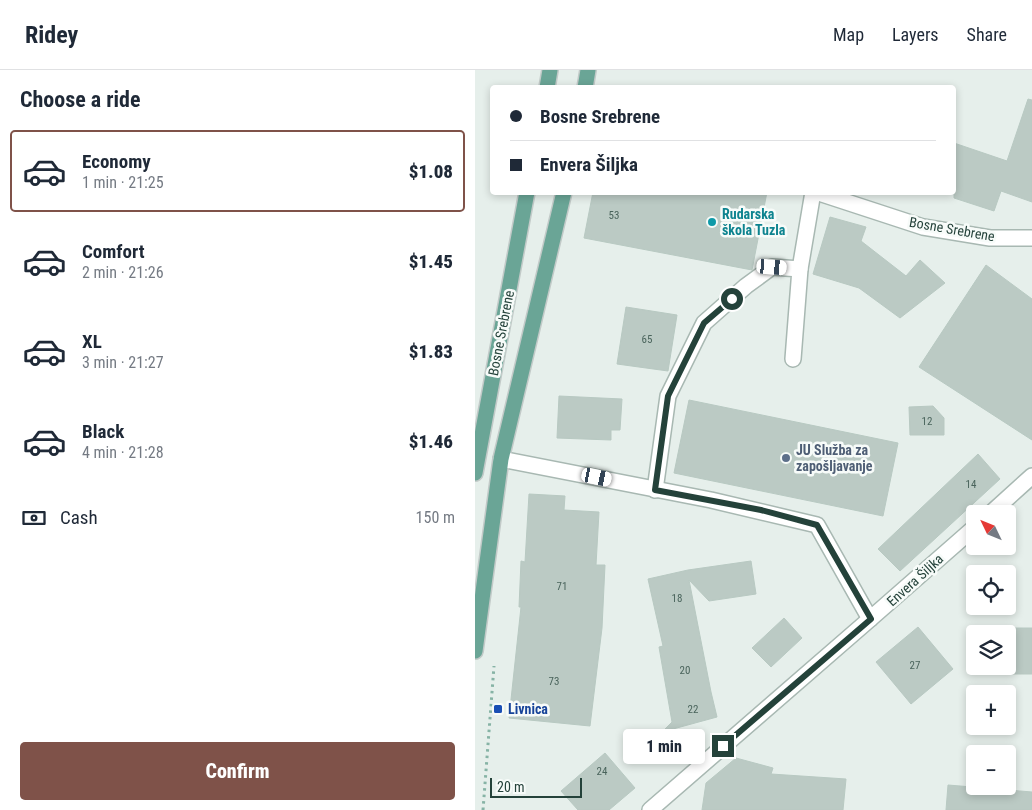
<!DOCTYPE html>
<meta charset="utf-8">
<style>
body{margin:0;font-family:"Roboto Condensed",sans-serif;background:#f6f6f7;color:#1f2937;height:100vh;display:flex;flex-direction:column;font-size:19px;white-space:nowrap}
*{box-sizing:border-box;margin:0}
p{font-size:16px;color:#747a83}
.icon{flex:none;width:28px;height:28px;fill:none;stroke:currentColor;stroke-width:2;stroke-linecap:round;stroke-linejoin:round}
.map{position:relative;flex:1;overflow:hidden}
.drawer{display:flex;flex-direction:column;background:#fff;width:475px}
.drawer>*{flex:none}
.banner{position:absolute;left:15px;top:15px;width:466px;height:110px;border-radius:5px;box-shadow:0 2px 8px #0003;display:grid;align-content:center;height:110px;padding:0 20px;background:#fff}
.needle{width:32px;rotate:313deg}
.tools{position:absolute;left:491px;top:435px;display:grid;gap:10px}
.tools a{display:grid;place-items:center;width:50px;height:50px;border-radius:5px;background:#fff;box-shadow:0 2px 8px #0003;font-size:25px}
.scale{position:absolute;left:15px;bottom:12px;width:92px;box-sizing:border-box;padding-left:5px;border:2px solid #24423a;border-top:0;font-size:14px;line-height:18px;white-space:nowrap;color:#24423a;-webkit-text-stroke:4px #f7fbf9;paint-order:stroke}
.end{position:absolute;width:22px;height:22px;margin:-11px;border:6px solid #24423a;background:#fff;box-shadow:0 0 0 2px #fff}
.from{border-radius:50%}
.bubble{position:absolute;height:35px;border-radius:5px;background:#fff;box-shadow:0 2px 8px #0003;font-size:16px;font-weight:800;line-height:35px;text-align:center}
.car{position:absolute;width:15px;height:30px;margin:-15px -8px;border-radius:6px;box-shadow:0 0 4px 1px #0007;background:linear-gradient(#fff 24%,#345 0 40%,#fff 0 76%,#345 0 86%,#fff 0)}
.banner b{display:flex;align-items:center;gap:18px;height:48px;font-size:19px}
.banner b+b{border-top:1px solid #e0e1e3}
.banner i{width:12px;height:12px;background:#1f2937}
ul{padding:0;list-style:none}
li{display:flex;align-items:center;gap:15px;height:82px;margin:0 10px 8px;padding:0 10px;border:2px solid transparent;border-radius:5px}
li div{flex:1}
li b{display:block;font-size:19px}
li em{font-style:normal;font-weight:800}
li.active{border-color:#7f5249}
li>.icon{width:45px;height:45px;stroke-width:1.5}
h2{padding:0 20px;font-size:22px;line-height:60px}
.pay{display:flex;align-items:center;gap:12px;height:55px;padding:0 20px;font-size:19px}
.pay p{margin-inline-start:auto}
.cta{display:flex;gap:10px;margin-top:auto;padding:10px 20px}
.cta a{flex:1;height:58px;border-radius:5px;background:#7f5249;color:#fff;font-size:20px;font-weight:800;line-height:58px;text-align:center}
header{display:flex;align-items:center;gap:30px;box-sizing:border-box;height:70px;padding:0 25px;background:#fff;border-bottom:1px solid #e0e1e3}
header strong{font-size:24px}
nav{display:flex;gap:28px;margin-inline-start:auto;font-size:18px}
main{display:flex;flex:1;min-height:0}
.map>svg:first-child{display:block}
.building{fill:#bbcac4;stroke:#b8c9c2}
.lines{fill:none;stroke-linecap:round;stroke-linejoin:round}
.lane-casing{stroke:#a8b8b2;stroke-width:18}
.street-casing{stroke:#a8b8b2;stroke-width:18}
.primary-casing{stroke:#c2cac8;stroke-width:18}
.path{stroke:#86b3a5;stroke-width:3;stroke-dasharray:2.5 4;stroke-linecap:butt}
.lane{stroke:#fff;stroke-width:15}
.street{stroke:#fff;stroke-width:15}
.primary{stroke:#6aa596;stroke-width:15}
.route{stroke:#24423a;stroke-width:6}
.culture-dot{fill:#0f9aa8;stroke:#f7fbf9;stroke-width:2}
.service-dot{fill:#5c6f8a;stroke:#f7fbf9;stroke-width:2}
.transit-dot{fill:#1a4fb4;stroke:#f7fbf9;stroke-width:2}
.labels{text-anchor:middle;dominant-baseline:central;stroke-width:5;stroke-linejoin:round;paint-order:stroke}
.number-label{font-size:11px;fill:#4a645c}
.culture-label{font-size:14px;font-weight:bold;fill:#0d838f;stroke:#f7fbf9;text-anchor:start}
.street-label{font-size:14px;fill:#24423a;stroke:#f7fbf9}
.service-label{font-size:14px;font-weight:bold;fill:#4e5e75;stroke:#f7fbf9;text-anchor:start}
.transit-label{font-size:14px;font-weight:bold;fill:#164399;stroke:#f7fbf9;text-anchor:start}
</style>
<header>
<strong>Ridey</strong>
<nav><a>Map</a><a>Layers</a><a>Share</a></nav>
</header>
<main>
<section class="drawer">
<h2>Choose a ride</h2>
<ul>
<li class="active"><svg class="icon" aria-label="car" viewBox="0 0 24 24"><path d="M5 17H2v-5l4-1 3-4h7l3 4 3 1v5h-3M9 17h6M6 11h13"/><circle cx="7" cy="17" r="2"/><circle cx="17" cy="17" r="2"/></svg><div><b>Economy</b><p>1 min · 21:25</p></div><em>$1.08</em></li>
<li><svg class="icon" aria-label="car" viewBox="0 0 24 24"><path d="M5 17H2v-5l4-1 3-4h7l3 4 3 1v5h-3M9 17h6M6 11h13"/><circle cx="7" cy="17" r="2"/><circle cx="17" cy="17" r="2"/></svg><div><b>Comfort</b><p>2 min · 21:26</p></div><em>$1.45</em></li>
<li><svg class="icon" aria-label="car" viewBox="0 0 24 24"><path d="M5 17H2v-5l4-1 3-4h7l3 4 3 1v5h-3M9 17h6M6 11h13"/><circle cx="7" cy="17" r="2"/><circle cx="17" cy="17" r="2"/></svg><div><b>XL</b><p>3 min · 21:27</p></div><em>$1.83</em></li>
<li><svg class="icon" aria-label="car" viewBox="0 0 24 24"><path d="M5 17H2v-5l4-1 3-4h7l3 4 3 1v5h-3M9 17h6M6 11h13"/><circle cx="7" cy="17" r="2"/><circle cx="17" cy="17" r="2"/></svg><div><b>Black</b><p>4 min · 21:28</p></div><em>$1.46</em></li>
</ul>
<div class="pay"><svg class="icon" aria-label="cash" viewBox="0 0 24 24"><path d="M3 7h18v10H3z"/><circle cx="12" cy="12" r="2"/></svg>Cash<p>150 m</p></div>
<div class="cta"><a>Confirm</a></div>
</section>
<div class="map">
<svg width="557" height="740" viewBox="0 0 557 740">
<rect width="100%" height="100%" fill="#e6efeb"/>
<g class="building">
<polygon points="553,29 557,30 557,132 526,121 519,141 479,128 479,73 532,91"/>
<polygon points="118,122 292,122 277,200 109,168"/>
<polygon points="355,147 391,157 386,171 431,206 445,190 470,213 425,248 384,218 338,204"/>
<polygon points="511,195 557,229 557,370 444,297"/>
<polygon points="151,237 202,245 193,301 142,294"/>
<polygon points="84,326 147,329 145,360 136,360 136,370 82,368"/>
<polygon points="214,330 423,373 408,446 199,403"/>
<polygon points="458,336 469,348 469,365 435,365 434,337"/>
<polygon points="503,384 525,409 425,501 403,479"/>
<polygon points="54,424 90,426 89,440 124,442 121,495 130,495 127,558 115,656 34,648 46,537 44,537 46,491 50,492"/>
<polygon points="276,491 281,524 234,531 214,510 236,622 242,647 187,662 197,652 184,577 188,576 173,509 213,500"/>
<polygon points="309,548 327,568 296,597 277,578"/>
<polygon points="443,557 478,599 436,634 401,592"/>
<polygon points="512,558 557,558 557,604 512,604 512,596 532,596 532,564 512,564"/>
<polygon points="130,683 160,718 134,740 103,740 86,721"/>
<polygon points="261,688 298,698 296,704 371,709 368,740 227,740 231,713"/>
<polygon points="473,715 557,722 557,740 471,740"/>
</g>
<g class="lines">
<g class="lane-casing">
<g id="lane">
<polyline points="341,122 448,157 515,168 557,168"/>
<polyline points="325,199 338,122"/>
<polyline points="180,420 193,326 229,253 271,216 297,197 325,199 318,289"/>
</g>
</g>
<g class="street-casing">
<g id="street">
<polyline points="26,389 236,430 342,455 395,549"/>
<polyline points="515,444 557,406"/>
<polyline points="175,740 395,549 500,457"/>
</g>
</g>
<g class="primary-casing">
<g id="primary">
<polyline points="72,18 75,0"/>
<polyline points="110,18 113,0"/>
<polyline points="0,403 52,122"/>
<polyline points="0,581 26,389 89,122"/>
</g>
</g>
<polyline class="path" points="8,740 19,596"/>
<use href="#lane" class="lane"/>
<use href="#street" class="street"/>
<use href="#primary" class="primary"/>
</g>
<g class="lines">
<polyline class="route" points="248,676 396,549 342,455 286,440 180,420 193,326 229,253 257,229"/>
</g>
<circle class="culture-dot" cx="237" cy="152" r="5"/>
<circle class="service-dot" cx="311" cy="388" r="5"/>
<rect class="transit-dot" x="18" y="634" width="10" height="10" rx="2.5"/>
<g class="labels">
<g class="number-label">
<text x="139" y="145">53</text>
<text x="172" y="269">65</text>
<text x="452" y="351">12</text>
<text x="496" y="414">14</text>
<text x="87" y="516">71</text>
<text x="202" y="528">18</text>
<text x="440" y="595">27</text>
<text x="210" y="600">20</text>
<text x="79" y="611">73</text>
<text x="218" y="639">22</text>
<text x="127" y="701">24</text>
</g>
<g class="culture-label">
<text x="247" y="144">Rudarska<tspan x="247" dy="16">škola Tuzla</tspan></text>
</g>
<g class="street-label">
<text transform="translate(477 159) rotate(10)">Bosne Srebrene</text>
<text transform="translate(26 263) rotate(-79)">Bosne Srebrene</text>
<text transform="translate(440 510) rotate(-42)">Envera Šiljka</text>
</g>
<g class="service-label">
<text x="321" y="380">JU Služba za<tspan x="321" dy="16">zapošljavanje</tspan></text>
</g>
<g class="transit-label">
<text x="33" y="639">Livnica</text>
</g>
</g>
</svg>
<div class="tools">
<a><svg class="needle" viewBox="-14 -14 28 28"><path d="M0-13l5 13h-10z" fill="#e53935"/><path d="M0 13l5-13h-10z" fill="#747a83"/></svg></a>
<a><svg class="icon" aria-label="locate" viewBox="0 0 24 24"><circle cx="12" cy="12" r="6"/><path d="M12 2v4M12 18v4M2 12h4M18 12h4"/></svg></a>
<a><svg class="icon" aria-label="layers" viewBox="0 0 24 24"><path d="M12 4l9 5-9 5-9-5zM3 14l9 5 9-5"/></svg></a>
<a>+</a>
<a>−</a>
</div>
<div class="scale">20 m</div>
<i class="end from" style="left:257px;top:229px"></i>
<i class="end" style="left:248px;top:676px"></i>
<div class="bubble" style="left:148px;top:659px;width:82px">1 min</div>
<i class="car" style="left:297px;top:197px;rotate:94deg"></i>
<i class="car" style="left:122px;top:407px;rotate:102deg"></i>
<div class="banner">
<b><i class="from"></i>Bosne Srebrene</b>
<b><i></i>Envera Šiljka</b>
</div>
</div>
</main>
